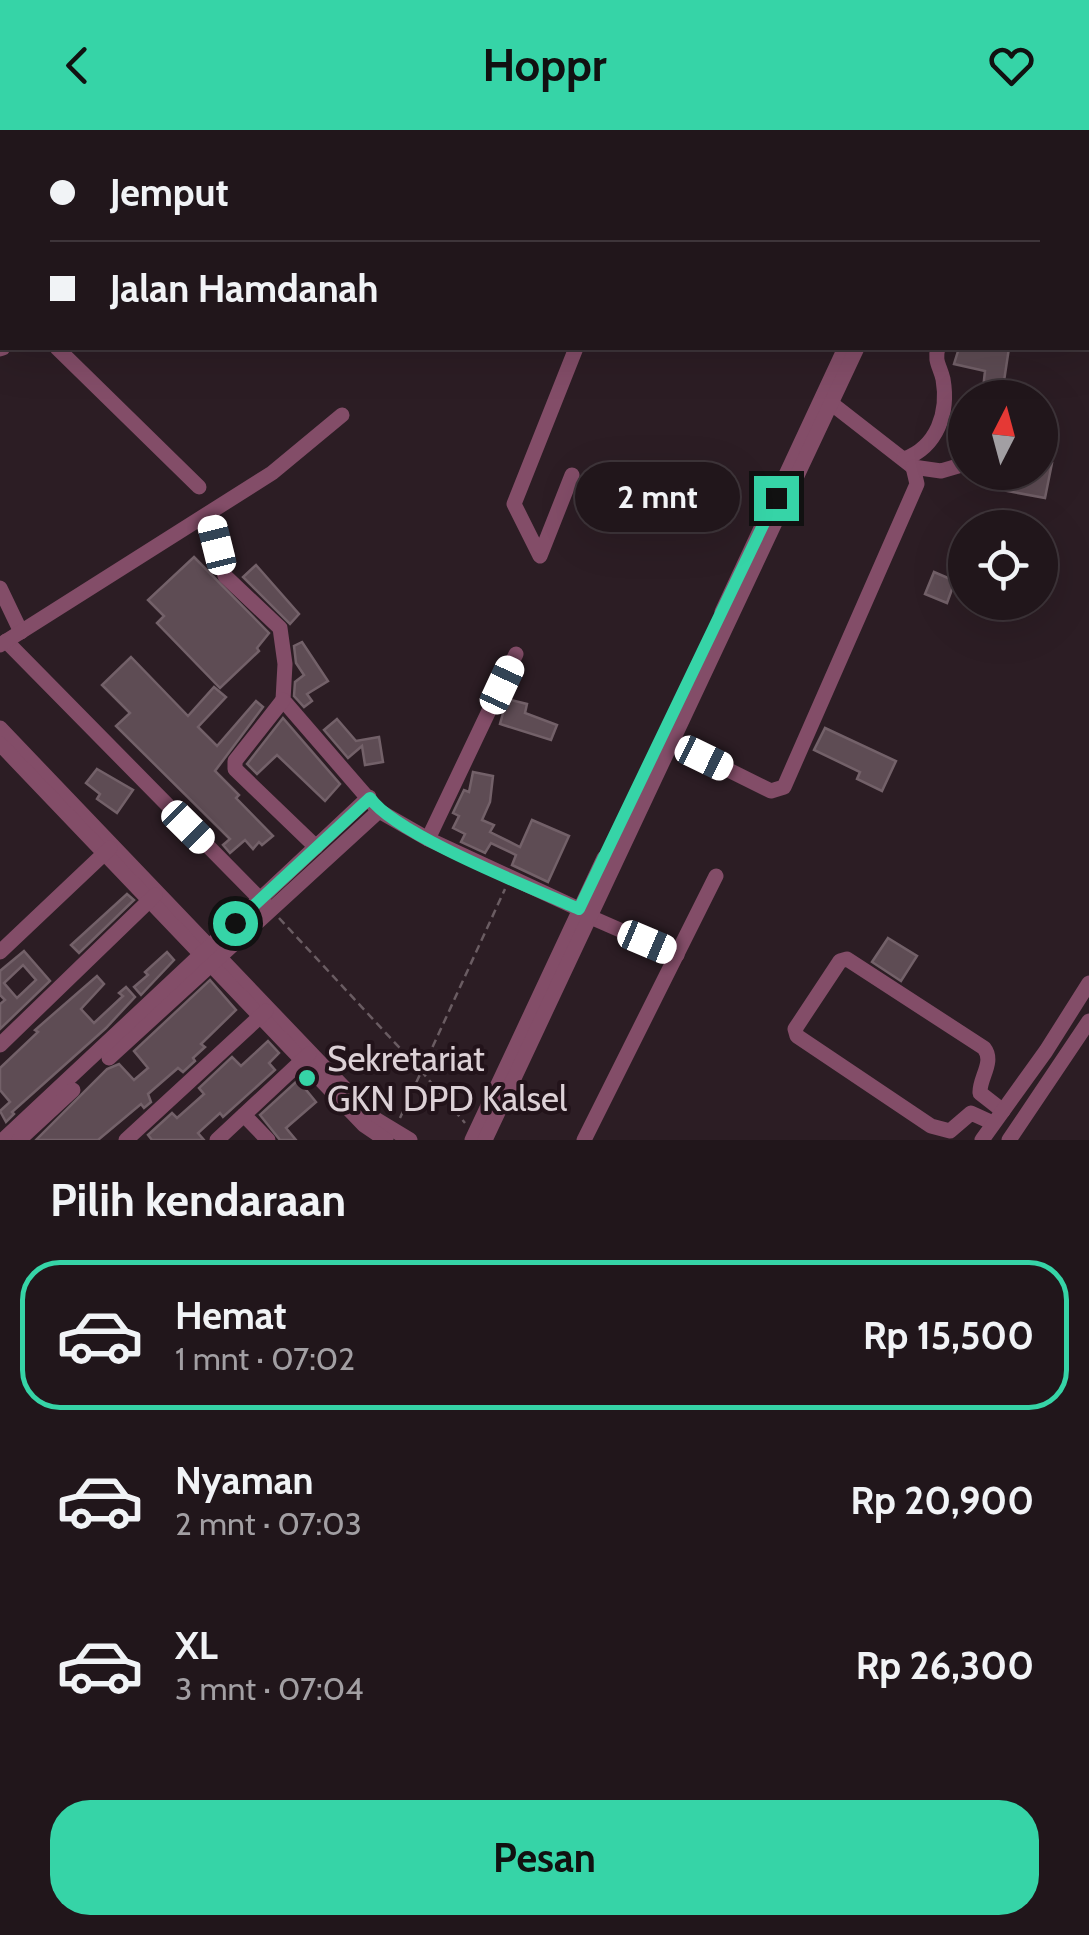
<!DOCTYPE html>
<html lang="id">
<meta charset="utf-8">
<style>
body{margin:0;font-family:Cabin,sans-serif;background:#2d2328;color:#f1f3f6;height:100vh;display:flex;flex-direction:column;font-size:38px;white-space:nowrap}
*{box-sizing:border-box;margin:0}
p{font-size:32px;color:#a29fa3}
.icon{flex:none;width:55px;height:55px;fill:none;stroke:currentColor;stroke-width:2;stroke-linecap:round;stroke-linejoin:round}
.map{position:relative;height:1010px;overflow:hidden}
.side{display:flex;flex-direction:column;background:#21161b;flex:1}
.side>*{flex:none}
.top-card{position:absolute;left:0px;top:0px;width:1090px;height:220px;box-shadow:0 10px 40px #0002,0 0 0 2px #3e353a;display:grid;align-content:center;height:220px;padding:0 50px;background:#21161b}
.needle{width:65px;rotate:6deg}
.fabs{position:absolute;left:948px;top:250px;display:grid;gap:20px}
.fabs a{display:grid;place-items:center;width:110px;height:110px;border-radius:50%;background:#21161b;box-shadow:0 10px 40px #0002,0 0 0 2px #3e353a;font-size:50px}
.end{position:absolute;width:45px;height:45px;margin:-22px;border:12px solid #36d4a7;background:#111;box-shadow:0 0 0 5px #111}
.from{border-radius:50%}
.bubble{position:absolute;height:70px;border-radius:35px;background:#21161b;box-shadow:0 10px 40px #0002,0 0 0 2px #3e353a;font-size:32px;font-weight:700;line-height:70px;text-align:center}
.car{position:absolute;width:30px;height:60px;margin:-30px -15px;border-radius:12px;box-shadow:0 0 8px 2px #0007;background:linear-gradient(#fff 24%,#345 0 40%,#fff 0 76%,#345 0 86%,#fff 0)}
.top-card b{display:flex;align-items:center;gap:35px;height:95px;font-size:38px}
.top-card b+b{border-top:2px solid #3e353a}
.top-card i{width:25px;height:25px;background:#f1f3f6}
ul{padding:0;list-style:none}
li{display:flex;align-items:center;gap:30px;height:150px;margin:0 20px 15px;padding:0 30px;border:5px solid transparent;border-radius:40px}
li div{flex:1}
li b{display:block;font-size:38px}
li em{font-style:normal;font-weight:700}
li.selected{border-color:#36d4a7}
li>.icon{width:90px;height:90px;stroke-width:1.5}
h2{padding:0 50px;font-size:45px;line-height:120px}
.cta{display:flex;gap:20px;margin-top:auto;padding:20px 50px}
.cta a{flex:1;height:115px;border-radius:40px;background:#36d4a7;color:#111;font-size:40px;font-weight:700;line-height:115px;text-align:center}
header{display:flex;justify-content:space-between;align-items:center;height:130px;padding:0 50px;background:#36d4a7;color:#111;font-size:45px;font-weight:700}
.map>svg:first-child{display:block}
.building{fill:#5e4c54;stroke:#736169;stroke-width:2.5;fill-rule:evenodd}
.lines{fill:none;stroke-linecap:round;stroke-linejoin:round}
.path{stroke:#6a5c62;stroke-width:2.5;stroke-dasharray:8 5;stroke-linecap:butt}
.minor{stroke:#834d68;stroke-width:15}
.major{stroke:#e374af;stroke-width:20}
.route{stroke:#36d4a7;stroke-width:12}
.poi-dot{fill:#36d4a7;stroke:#22131a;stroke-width:4}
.labels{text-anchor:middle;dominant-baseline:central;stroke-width:8;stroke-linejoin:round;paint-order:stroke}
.poi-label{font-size:35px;fill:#dcd1d6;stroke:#22131a;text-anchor:start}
</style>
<header><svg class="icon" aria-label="back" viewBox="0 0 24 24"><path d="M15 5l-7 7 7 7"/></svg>Hoppr<svg class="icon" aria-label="heart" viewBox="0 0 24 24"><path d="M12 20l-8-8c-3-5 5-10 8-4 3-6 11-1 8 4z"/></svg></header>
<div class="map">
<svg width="1089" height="1010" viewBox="0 0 1089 1010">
<rect width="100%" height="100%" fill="#2c1d24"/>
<g class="building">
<polygon points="959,218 1009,218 1004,251 1009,252 1007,268 982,268 985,241 954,234"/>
<polygon points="1040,331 1052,333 1045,368 1002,360 1005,342 1040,342"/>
<polygon points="194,427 269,503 257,518 259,521 220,558 157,493 164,486 148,470"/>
<polygon points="256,435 299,484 290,494 243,447"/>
<polygon points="934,442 955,451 947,473 925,464"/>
<polygon points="302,512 328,551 307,564 312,571 304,577 294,566 295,552 304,545 296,533 294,516"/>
<polygon points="131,527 188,586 214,557 226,567 198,597 217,616 256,571 263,577 215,641 239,665 236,668 273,706 262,715 259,712 253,719 245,710 230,723 223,715 230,709 116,596 130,583 102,555"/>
<polygon points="507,569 527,574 525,583 557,595 551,610 500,594"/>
<polygon points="283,588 340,654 325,671 277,625 257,644 247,634"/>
<polygon points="337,589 356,611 379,607 383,632 365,635 362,616 348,628 324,600"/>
<polygon points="825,598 896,631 882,661 857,649 860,642 814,620"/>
<polygon points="97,639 133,660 117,683 97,669 100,664 86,653"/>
<polygon points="473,642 493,646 490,672 482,690 494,695 490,702 520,717 532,690 569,706 548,752 512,735 516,725 491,713 485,723 461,712 465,704 453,698 459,686 453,683 464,660 469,662"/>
<polygon points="127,764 134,770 79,823 71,815"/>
<polygon points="888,808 917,826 901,851 872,832"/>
<path d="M24 821 50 851 0 899V874L5 870 0 865V841ZM23 835 36 850 17 868 4 853Z"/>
<polygon points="167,822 174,830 141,865 134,857 148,845 145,842"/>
<polygon points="97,846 104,854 81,879 94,893 123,866 119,863 126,857 135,867 106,898 12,982 14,984 6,992 0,981 10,972 0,960 0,938 38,902 35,900"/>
<polygon points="210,850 236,880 201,914 205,917 193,928 195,931 183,942 178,938 148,964 151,972 144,978 141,974 98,1010 36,1010 107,939 119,934 134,950 148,938 134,921"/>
<polygon points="268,911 279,923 269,933 275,940 223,987 220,983 198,1003 204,1010 152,1010 148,1005 172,983 177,988 204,964 199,958 232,927 241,936"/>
<polygon points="298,950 316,972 286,998 296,1010 280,1010 260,985"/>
</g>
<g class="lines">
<g class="path">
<polyline points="279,788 423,943 465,993"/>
<polyline points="400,988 505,759"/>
</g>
<g class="minor">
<polyline points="207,0 208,2"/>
<polyline points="879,0 890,2"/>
<polyline points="349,2 350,0"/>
<polyline points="905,2 906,0"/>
<polyline points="1073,2 1075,0"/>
<polyline points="57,218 199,357"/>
<polyline points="0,219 3,218"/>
<polyline points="827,270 913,337 941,341 965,334"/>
<path d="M904 329C937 317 949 283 943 249 940 236 934 231 938 218"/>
<polyline points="572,345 540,426 514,374 576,218"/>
<polyline points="209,384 225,446 280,498 285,534 283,570 379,681 428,709 579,779 588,786 677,825"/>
<polyline points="0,458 21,502"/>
<polyline points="722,482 845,218"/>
<polyline points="6,511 266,775"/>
<polyline points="0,515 272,343 342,285"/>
<polyline points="283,570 235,631 235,639 316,717"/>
<polyline points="0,598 372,987 410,1010"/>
<polyline points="670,611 771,661 784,657 917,354 913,337"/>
<polyline points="0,614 364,995 386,1010"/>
<polyline points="428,709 516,524"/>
<polyline points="0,822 110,718"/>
<polyline points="0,915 155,765"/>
<polyline points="109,928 379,681"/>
<polyline points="244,985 268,1010"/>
<path d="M993 993 971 983 950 1001 931 996 797 906 795 899 840 831 847 829 984 918C995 932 979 948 980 963L1003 981"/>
<polyline points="3,1010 369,667"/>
<polyline points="19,1010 73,960"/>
<polyline points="126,1010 266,881"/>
<polyline points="217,1010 309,924"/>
<polyline points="472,1010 604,728"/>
<polyline points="485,1010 857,218"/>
<polyline points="584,1010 716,746"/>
<polyline points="982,1010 1046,921 1089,853"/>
<polyline points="1009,1010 1089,891"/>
</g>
<g class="major">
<polyline points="485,0 496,2"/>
<polyline points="1088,134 1089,134"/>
</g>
</g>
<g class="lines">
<path class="route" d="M235 793 370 668C396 705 532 758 579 779L776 368"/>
</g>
<circle class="poi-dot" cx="307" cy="948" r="10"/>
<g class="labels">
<g class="poi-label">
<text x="327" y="928">Sekretariat<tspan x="327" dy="40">GKN DPD Kalsel</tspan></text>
</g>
</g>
</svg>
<div class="fabs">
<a><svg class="needle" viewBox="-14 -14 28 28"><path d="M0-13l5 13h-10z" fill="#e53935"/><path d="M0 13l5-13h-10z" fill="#a29fa3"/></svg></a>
<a><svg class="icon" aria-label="locate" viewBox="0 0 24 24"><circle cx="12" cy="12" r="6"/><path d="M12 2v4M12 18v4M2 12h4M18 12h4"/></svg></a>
</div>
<i class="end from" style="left:235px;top:793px"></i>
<i class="end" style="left:776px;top:368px"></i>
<div class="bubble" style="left:575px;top:332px;width:165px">2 mnt</div>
<i class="car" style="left:217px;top:415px;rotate:346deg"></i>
<i class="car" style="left:502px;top:555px;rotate:25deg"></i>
<i class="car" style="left:704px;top:628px;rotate:116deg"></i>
<i class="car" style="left:188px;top:697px;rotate:135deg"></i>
<i class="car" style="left:647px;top:812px;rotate:113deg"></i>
<div class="top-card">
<b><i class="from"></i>Jemput</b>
<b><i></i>Jalan Hamdanah</b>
</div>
</div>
<section class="side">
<h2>Pilih kendaraan</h2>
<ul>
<li class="selected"><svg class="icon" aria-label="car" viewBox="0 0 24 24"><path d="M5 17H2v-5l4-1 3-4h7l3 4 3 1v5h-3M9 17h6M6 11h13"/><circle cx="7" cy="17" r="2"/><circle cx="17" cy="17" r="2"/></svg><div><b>Hemat</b><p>1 mnt · 07:02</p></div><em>Rp 15,500</em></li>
<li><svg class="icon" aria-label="car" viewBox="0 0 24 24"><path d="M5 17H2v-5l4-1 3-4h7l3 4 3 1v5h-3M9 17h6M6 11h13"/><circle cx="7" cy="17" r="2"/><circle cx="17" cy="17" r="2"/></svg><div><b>Nyaman</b><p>2 mnt · 07:03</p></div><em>Rp 20,900</em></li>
<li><svg class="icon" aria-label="car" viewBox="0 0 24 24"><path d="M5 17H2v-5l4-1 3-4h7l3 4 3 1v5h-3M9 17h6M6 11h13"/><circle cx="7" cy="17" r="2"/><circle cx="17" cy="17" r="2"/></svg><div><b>XL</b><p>3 mnt · 07:04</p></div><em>Rp 26,300</em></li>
</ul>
<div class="cta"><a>Pesan</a></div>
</section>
